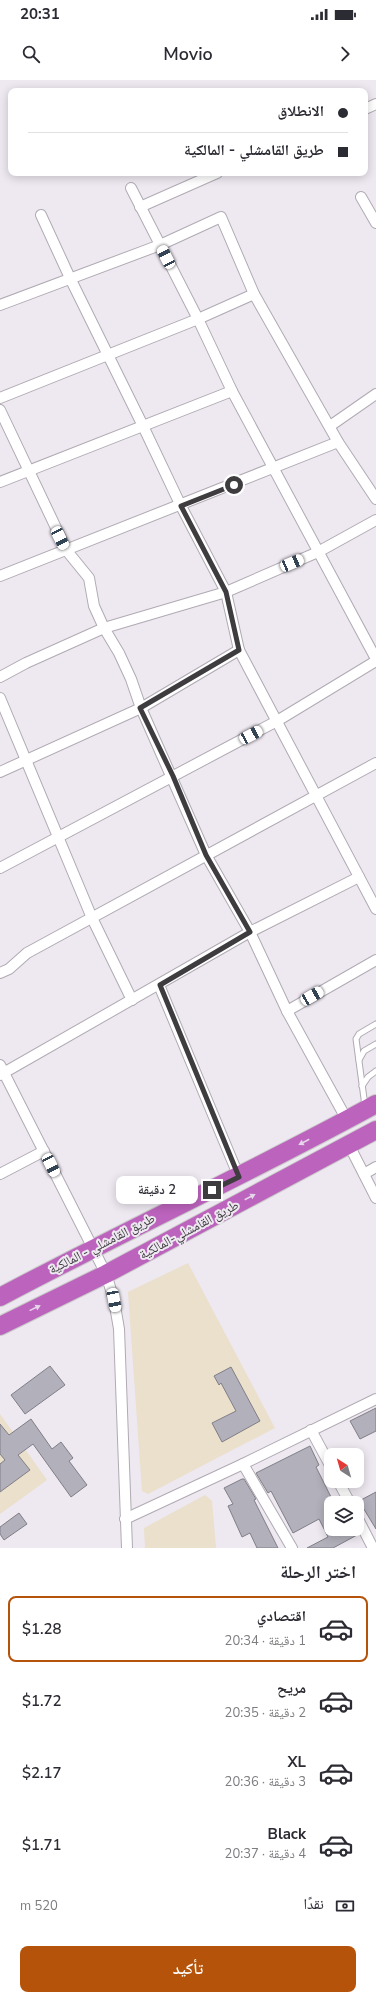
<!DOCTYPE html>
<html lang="ar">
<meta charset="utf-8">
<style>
body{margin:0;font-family:"Nunito Sans","Noto Naskh Arabic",sans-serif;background:#f2f2f3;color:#2b2b33;direction:rtl;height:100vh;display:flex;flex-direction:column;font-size:15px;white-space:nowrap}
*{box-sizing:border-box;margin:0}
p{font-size:13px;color:#7c7c81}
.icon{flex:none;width:22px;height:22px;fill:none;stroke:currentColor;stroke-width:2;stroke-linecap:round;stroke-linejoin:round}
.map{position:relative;height:1468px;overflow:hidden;direction:ltr}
.side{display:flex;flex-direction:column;background:#fff;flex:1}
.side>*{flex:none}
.hud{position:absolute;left:8px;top:8px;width:360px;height:88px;border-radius:8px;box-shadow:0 2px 10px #0003;direction:rtl;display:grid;align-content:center;height:88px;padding:0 20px;background:#fff}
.needle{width:26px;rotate:323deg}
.tools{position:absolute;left:324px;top:1368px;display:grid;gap:8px}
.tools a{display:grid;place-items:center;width:40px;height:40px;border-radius:8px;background:#fff;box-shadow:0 2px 10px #0003;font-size:20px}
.end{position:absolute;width:18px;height:18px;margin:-9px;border:5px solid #3e3c3f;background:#fff;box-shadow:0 0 0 2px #fff}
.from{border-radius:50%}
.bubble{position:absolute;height:28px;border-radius:8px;background:#fff;box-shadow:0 2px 10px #0003;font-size:13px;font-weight:600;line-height:28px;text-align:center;direction:rtl}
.car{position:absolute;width:12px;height:24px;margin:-12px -6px;border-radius:5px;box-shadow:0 0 3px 1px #0007;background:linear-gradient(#fff 24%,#345 0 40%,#fff 0 76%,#345 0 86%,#fff 0)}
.hud b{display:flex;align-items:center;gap:14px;height:38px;font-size:15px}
.hud b+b{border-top:1px solid #e1e1e2}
.hud i{width:10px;height:10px;background:#2b2b33}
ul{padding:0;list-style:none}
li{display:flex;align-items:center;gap:12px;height:66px;margin:0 8px 6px;padding:0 12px;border:2px solid transparent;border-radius:8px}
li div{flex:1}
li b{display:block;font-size:15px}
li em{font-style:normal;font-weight:600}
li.selected{border-color:#b45309}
li>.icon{width:36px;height:36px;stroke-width:1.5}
h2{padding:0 20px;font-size:18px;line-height:48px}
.pay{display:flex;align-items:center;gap:10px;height:44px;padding:0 20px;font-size:15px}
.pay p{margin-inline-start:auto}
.action{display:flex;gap:8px;margin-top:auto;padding:8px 20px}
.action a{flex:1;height:46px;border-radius:8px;background:#b45309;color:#fff;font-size:16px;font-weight:600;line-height:46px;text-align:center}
.status{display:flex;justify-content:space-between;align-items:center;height:28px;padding:0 20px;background:#fff;direction:ltr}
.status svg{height:11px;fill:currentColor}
header{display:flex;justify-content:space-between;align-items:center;height:52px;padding:0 20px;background:#fff;font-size:18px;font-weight:600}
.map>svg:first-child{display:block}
.education{fill:#eae0cb}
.building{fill:#b2b0ba;stroke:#807e87}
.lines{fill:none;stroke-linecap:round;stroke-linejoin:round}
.lane-casing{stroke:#b0aab3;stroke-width:7}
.street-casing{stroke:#b0aab3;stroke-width:12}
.highway-casing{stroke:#c9c8c9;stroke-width:20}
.lane{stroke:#fff;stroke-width:5}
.street{stroke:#fff;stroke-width:10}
.highway{stroke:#bc63bd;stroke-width:18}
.oneway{fill:#e6d4e9}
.route{stroke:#3e3c3f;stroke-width:5}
.labels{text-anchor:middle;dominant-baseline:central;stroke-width:4;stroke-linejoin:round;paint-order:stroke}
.street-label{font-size:13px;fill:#3e3c3f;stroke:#eee8f1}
</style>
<div class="status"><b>20:31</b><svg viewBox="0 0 49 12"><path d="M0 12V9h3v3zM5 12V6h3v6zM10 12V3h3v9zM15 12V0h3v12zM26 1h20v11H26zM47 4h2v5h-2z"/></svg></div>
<header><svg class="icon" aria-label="forward" viewBox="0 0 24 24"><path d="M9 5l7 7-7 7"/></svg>Movio<svg class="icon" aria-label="search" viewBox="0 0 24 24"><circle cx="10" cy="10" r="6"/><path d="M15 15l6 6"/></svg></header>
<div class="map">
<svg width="376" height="1468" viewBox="0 0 376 1468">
<rect width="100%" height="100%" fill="#eee8f1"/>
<g class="education">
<polygon points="188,1183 275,1348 148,1414 142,1411 128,1212"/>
<polygon points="0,1334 47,1400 0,1434"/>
<polygon points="205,1415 212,1421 216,1468 145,1468 144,1448"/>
</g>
<g class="building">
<polygon points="50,1286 65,1305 25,1334 11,1315"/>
<polygon points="231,1287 260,1341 222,1362 212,1343 236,1331 221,1303 219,1305 214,1296"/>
<polygon points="376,1328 376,1351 360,1359 350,1341"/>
<polygon points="31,1339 52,1369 61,1362 73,1378 69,1381 87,1405 71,1417 33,1364 18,1375 30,1390 0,1412 0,1384 5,1380 0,1374 0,1344 9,1355"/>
<polygon points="310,1366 319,1385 316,1387 334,1423 331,1423 331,1456 344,1449 354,1449 357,1455 333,1468 307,1468 328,1457 319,1439 293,1453 271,1411 268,1413 256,1393"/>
<polygon points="242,1399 244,1399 256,1419 254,1420 278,1468 257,1468 250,1453 242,1457 228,1426 233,1424 224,1408"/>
<polygon points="376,1412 376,1449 359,1421"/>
<polygon points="19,1433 27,1444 4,1460 0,1454 0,1447"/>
</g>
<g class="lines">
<g class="lane-casing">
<g id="lane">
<polyline points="359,980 364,971 376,964"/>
<polyline points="362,1006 368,997 376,991"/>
<polyline points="365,1026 356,959 359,954 376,944"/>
</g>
</g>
<g class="street-casing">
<g id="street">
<polyline points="365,29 376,24"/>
<polyline points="131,108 198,239 232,311 376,579"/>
<polyline points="361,117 376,143"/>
<polyline points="140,127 217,93"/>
<polyline points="41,135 70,198 143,346 181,426 226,512 239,570 376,829"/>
<polyline points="0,225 160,165 221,137 254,214 338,362 376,419"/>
<polyline points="0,318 198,239 254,214"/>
<polyline points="0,330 67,471 89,498 94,526 104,548 119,573 131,599 141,628 206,775 250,852 287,931 347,1040"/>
<polyline points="330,346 376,314"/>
<polyline points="0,402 232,311"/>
<polyline points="0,496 338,362"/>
<polyline points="0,597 26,583 104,548 226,512 318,472 376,440"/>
<polyline points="0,618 92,838 132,920"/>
<polyline points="0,692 141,628 239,570"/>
<polyline points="0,788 277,641 376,581"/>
<polyline points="0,893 9,889 27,873 376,683"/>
<polyline points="159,905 239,1097"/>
<polyline points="287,931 376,880"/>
<polyline points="0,985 106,1194 114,1220 119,1249 127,1468"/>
<polyline points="0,995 250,852 359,797"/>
<polyline points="349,1065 376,1118"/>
<polyline points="0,1094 44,1071"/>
<polyline points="364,1094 376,1087"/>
<polyline points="311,1350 331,1387"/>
<polyline points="243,1384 292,1468"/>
<polyline points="338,1401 350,1423"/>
<polyline points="357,1437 373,1468"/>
<polyline points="125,1439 243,1384 376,1319"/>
</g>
</g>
<g class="highway-casing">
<g id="highway">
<path d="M0 1217C124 1151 252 1092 376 1024"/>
<polyline points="0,1246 106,1194 376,1050"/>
</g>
</g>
<use href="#lane" class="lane"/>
<use href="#street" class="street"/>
<use href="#highway" class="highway"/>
</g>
<defs><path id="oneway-solid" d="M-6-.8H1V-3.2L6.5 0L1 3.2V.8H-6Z"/></defs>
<g class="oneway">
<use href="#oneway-solid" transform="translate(304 1062) rotate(152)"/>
<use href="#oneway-solid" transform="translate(250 1117) rotate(-28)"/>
<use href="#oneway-solid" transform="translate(35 1228) rotate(-26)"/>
</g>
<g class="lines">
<polyline class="route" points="212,1110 239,1097 160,905 250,852 206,775 173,696 140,628 239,570 226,512 181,426 234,405"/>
</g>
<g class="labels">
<g class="street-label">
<text transform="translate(189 1150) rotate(-28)">طريق القامشلي-المالكية</text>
<text transform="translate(102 1164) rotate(-27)">طريق القامشلي - المالكية</text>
</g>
</g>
</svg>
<div class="tools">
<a><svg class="needle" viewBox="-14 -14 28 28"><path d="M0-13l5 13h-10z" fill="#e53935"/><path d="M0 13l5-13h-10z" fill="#7c7c81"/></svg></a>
<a><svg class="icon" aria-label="layers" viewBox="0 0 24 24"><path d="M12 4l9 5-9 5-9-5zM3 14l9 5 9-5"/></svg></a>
</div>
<i class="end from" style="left:234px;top:405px"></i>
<i class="end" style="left:212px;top:1110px"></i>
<div class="bubble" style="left:116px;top:1096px;width:82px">2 دقيقة</div>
<i class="car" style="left:166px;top:177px;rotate:333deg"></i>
<i class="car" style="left:60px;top:458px;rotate:154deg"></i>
<i class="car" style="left:292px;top:483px;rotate:67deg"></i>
<i class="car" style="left:251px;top:655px;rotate:62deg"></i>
<i class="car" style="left:312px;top:916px;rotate:60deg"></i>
<i class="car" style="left:51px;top:1085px;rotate:154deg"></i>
<i class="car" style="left:114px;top:1220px;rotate:169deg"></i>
<div class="hud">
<b><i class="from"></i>الانطلاق</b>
<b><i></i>طريق القامشلي - المالكية</b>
</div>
</div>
<section class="side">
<h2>اختر الرحلة</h2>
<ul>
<li class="selected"><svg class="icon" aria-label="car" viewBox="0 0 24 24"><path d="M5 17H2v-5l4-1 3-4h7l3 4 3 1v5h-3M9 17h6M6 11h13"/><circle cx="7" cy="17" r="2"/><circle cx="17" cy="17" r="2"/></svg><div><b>اقتصادي</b><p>1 دقيقة · 20:34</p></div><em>$1.28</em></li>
<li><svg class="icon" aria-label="car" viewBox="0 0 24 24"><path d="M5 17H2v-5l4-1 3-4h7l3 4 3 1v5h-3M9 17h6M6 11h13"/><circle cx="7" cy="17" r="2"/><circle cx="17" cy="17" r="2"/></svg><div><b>مريح</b><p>2 دقيقة · 20:35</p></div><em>$1.72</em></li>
<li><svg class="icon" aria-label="car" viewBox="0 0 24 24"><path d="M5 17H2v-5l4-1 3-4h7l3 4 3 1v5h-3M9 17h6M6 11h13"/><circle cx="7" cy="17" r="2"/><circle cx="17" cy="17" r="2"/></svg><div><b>XL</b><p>3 دقيقة · 20:36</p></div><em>$2.17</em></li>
<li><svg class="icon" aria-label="car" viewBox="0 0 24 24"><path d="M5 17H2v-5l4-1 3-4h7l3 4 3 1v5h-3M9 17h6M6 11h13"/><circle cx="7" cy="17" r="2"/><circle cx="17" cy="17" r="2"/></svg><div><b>Black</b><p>4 دقيقة · 20:37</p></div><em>$1.71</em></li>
</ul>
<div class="pay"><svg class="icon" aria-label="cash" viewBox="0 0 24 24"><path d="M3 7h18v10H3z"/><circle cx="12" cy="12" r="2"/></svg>نقدًا<p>520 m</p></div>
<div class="action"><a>تأكيد</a></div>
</section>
